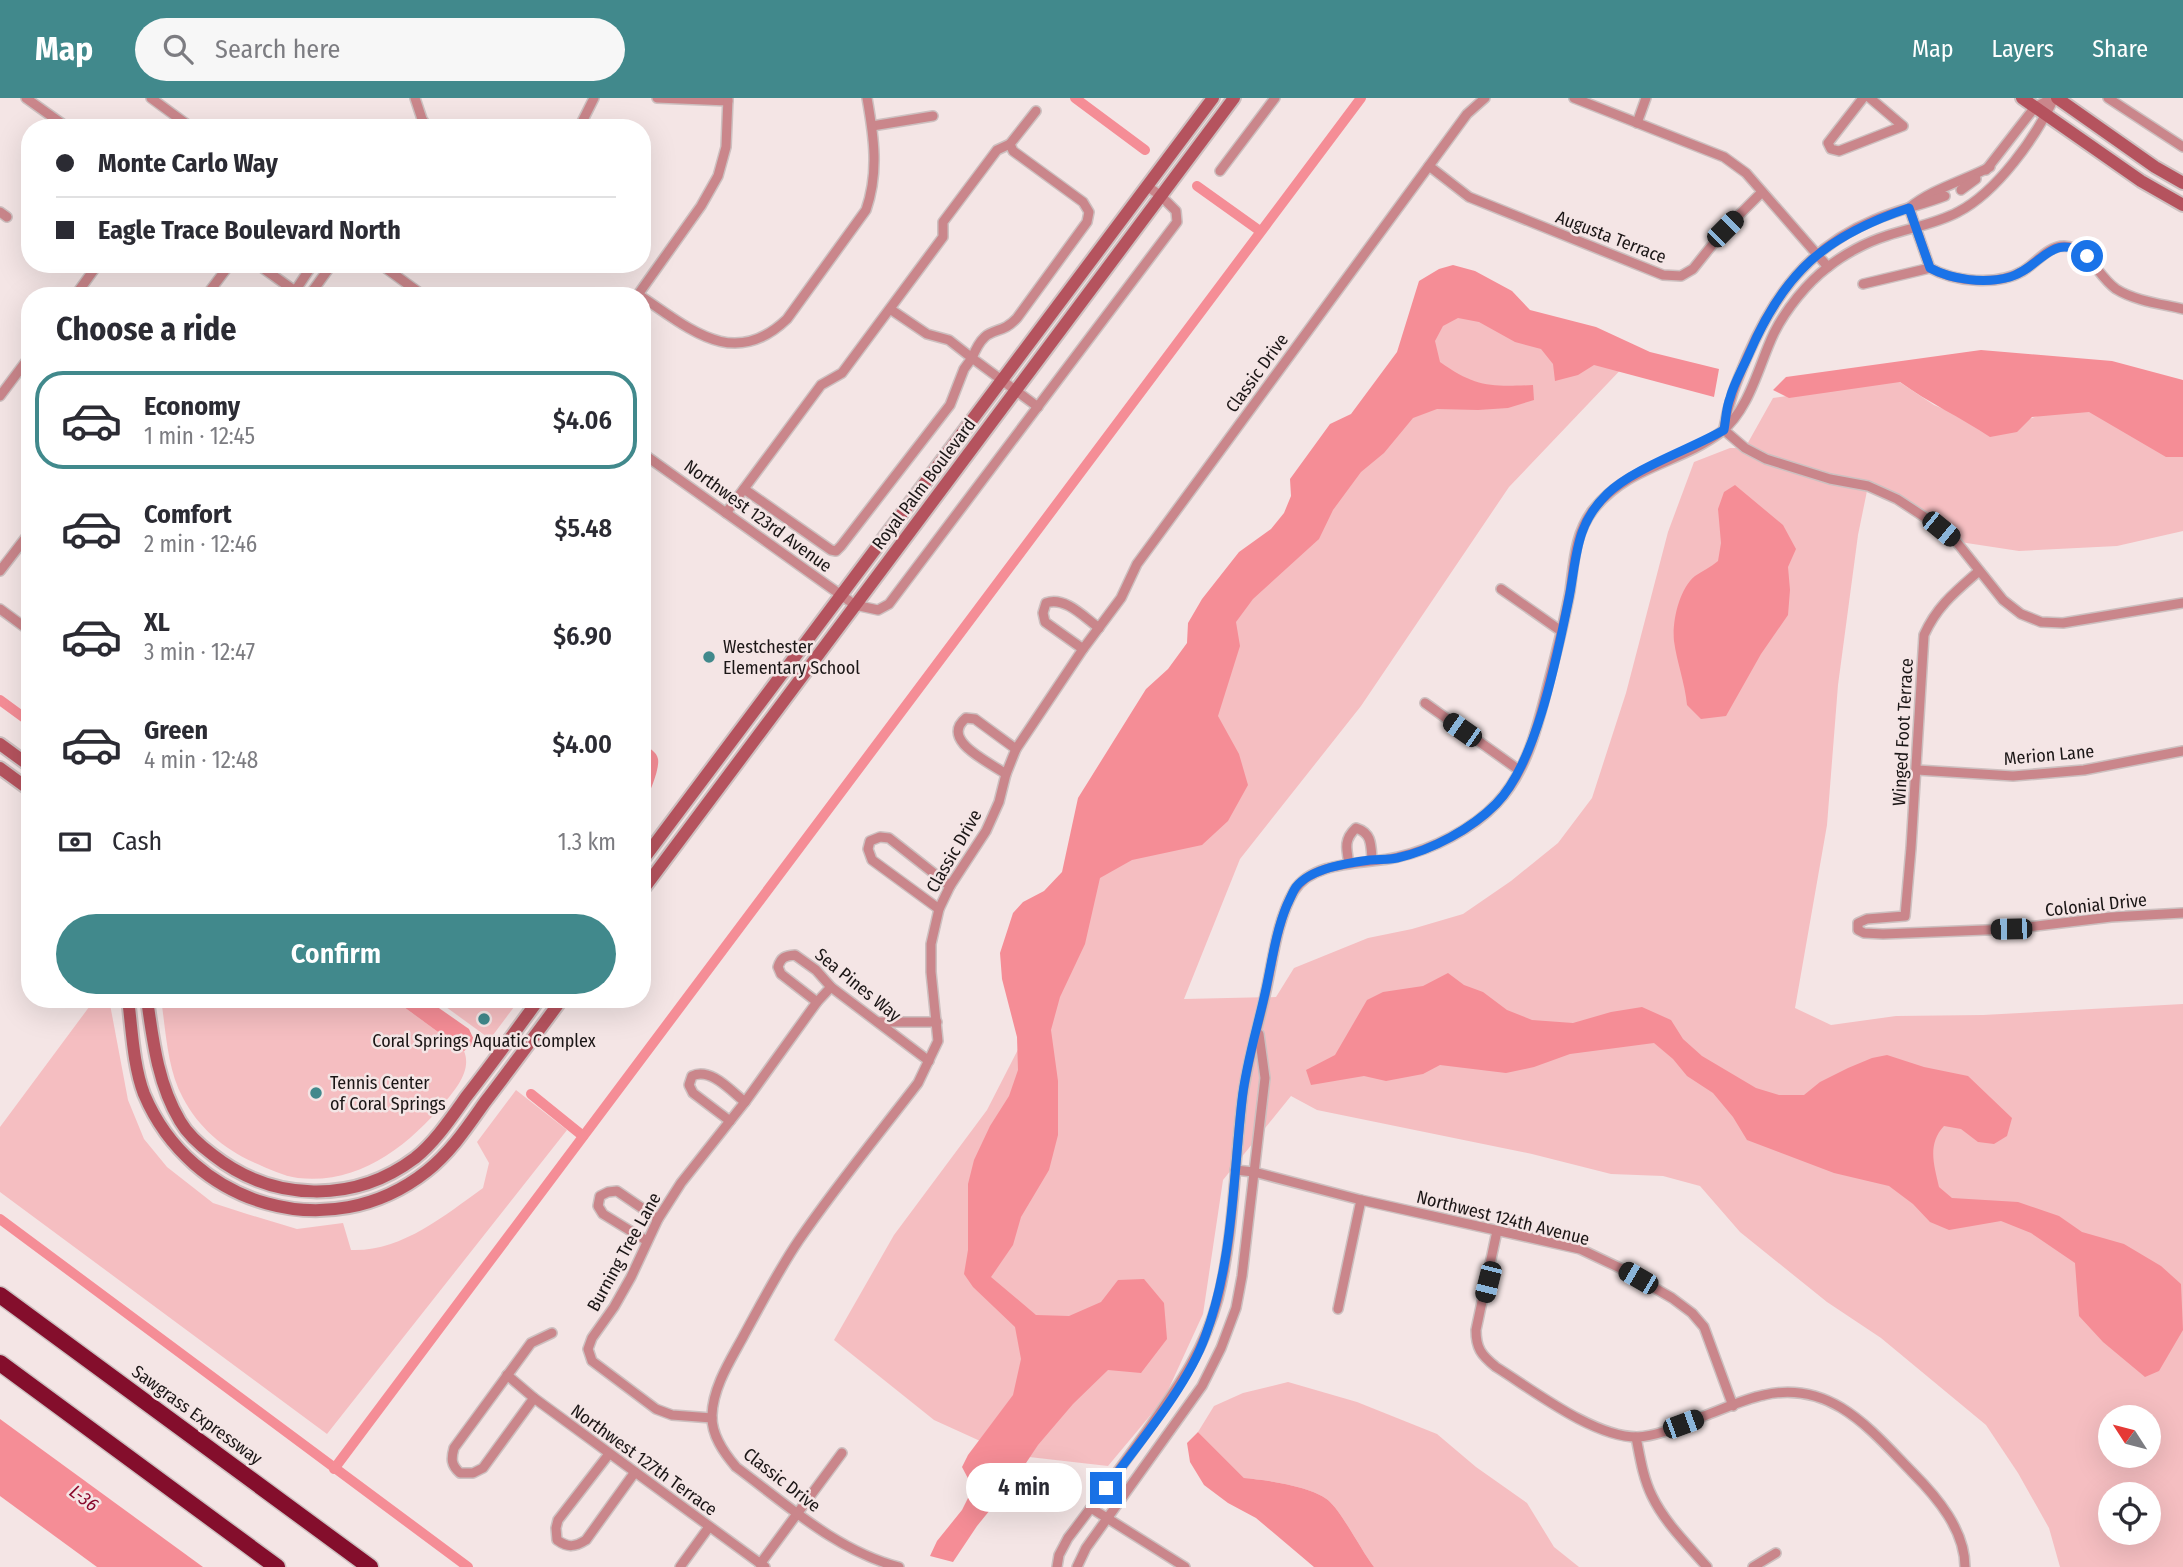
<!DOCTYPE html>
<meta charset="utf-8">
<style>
body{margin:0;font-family:"Fira Sans Condensed",sans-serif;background:#f7f7f7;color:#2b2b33;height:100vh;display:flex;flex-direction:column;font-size:26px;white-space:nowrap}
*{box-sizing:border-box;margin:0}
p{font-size:23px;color:#7c7c81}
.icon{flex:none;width:38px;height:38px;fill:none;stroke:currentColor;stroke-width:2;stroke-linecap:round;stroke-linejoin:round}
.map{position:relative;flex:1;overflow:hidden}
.details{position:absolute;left:21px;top:189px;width:630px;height:721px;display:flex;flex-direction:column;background:#fff;border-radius:28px;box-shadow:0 7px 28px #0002}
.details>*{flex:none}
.guide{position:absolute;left:21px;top:21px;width:630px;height:154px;border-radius:28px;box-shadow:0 7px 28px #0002;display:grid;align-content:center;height:154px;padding:0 35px;background:#fff}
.needle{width:46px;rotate:306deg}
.fabs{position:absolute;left:2098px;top:1307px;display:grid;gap:14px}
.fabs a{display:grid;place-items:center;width:63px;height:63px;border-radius:50%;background:#fff;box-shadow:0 7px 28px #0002;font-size:35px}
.end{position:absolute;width:32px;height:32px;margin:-16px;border:9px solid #1a73e8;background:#fff;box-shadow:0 0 0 4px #fff}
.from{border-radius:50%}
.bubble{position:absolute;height:49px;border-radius:24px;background:#fff;box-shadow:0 7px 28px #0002;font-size:23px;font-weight:600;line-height:49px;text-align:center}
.car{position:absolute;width:21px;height:42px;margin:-21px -10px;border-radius:9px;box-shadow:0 0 5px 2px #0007;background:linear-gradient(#222 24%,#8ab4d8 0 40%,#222 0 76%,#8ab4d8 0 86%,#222 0)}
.guide b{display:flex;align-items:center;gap:24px;height:66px;font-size:26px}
.guide b+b{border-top:2px solid #e1e1e2}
.guide i{width:18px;height:18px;background:#2b2b33}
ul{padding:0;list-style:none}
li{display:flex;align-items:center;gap:21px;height:98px;margin:0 14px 10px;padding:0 21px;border:4px solid transparent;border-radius:28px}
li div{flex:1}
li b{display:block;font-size:26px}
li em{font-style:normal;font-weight:600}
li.active{border-color:#41898c}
li>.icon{width:63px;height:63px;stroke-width:1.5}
h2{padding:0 35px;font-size:32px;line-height:84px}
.pay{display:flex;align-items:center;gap:18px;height:77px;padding:0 35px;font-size:26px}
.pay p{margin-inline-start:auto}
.button{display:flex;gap:14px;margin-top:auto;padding:14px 35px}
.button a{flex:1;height:80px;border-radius:42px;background:#41898c;color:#fff;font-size:28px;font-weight:600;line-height:80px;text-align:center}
header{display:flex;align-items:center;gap:42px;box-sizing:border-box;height:98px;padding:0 35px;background:#41898c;color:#fff}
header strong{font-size:33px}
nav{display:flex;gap:38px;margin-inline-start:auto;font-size:24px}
.search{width:490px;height:63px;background:#f7f7f7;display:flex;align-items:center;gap:18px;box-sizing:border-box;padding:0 24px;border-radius:38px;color:#7c7c81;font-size:26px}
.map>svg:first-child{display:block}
.green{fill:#f5bec1;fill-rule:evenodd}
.water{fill:#f58d96}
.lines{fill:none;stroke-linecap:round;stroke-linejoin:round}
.canal{stroke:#f58d96;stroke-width:10}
.street-casing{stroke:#cdc0c0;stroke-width:12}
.secondary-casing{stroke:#cdc0c0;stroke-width:16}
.highway-casing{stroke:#cdc0c0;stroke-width:19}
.street{stroke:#ca868b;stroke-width:9}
.secondary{stroke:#b5535e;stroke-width:12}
.highway{stroke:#840e2c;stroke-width:16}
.route{stroke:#1a73e8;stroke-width:9}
.poi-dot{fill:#41898c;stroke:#f4e5e5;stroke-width:2.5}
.labels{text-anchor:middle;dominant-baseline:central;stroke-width:5;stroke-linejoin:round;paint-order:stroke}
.street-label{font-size:18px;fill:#1b1616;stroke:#f4e5e5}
.poi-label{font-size:18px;fill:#1b1616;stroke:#f4e5e5;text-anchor:start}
.water-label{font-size:19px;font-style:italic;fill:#89082c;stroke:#f4e5e5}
</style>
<header>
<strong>Map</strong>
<div class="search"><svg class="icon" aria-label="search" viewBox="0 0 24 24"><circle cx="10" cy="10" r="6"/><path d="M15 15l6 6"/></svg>Search here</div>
<nav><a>Map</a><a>Layers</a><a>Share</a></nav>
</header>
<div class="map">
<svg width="2183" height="1469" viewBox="0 0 2183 1469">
<rect width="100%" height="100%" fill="#f4e5e5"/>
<g class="green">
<path d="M1460 200 1628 264 1509 389 1361 608 1240 761 1184 901 1276 899 1294 870 1368 840 1412 831 1463 816 1511 783 1558 745 1592 700 1626 595 1668 434 1694 364 1730 350H1745L1773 300 1898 283 1934 307 1967 321 1989 336 2099 295 2183 309V433L2117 448 2019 453 1960 444 1932 419 1868 388 1858 437 1838 587 1827 727 1795 910 1831 927 1896 918 1983 917 2183 906V1469H2060L2049 1430 2018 1375 1986 1327 1881 1240 1827 1204 1740 1134 1700 1088 1663 1078 1611 1076 1532 1056 1317 1012 1291 998 1223 1082 1203 1216 1164 1301 1108 1368 1011 1357 934 1322 834 1242 894 1137 987 1012 1029 930 1118 667ZM2110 1320H2149V1358H2110ZM2110 1396H2149V1435H2110Z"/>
<path d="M95 901H109L128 1002 144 1041 167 1069 213 1105 247 1116 297 1131 343 1125 351 1152C401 1154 444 1118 483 1090L489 1065 477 1044 516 992 567 1032 327 1336 0 1094V1029Z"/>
<path d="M161 901H393L464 953C472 972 456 991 444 1005 408 1048 359 1087 298 1080 283 1078 267 1070 253 1064 224 1051 198 1029 183 1000 167 971 166 933 161 901Z"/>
<polygon points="435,901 520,901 490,941"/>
<path d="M1288 1284 1357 1304 1437 1336 1476 1369 1527 1405 1554 1449 1579 1469H1374C1361 1452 1342 1414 1328 1402 1310 1388 1266 1382 1244 1380L1198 1334 1214 1308 1243 1295Z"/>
</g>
<g class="water">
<path d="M1453 167 1475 173 1512 193 1530 212 1596 229 1650 254 1719 271 1714 299 1594 267 1578 277 1555 283 1553 266 1541 251 1515 244 1479 224 1458 220 1443 228 1435 243 1440 264C1475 289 1491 289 1533 287L1534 302 1508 310 1478 312 1437 311 1413 320 1384 355 1361 374 1333 412 1319 441 1253 501 1236 524 1240 548 1218 618 1239 656 1248 687 1228 723 1202 747 1132 762 1100 780 1085 846 1060 899 1051 932 1058 983V1037L1049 1072 1021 1119 1013 1147 991 1179 1036 1217 1069 1218 1101 1204 1118 1182 1144 1181 1164 1205 1167 1241 1141 1275 1108 1272 1073 1306 1038 1347 1016 1380 977 1428 953 1464 930 1458 937 1443 962 1412 973 1390 962 1369 968 1357 1013 1297 1021 1261 1015 1229 973 1189 964 1176 968 1152V1086L974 1062 990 1028 1009 998 1018 972 1017 939 1002 881 1000 855 1013 815 1023 804 1044 793 1062 774 1078 700 1146 591 1168 571 1187 545 1188 525 1202 501 1239 454 1271 431 1284 415 1291 398 1290 381 1330 326 1351 316 1397 254 1419 183 1439 171Z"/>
<path d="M1981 252 2112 263 2183 282V359H2166L2089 314 2032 319 2017 334 1990 339C1960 319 1929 305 1900 284L1789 300 1773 292 1786 279Z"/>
<path d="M1735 387 1783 427 1796 451 1788 469 1790 492 1788 517 1761 556 1726 618 1701 621 1687 607C1685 585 1677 565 1674 543 1672 524 1679 491 1695 478 1702 473 1711 469 1718 463L1721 445 1718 411 1724 394Z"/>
<path d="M642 645C648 649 657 654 658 661 660 671 648 700 642 709Z"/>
<path d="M1448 875 1464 887 1483 894 1507 912 1532 922 1573 925 1611 914 1642 909 1671 922 1683 941 1702 958 1756 990 1779 997H1804L1820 984 1848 970 1872 960 1887 957 1924 969 1968 978 2012 1020 2007 1038 1994 1046 1978 1044 1961 1031 1944 1028C1927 1046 1934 1067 1939 1089L1952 1100 2018 1104 2059 1118 2082 1134 2124 1146 2161 1168 2181 1186 2183 1232 2159 1273 2145 1279 2103 1244 2079 1218 2075 1165 2031 1135 2001 1123 1949 1132 1930 1124 1913 1106 1889 1088 1834 1075 1747 1042 1733 1019 1713 995 1687 978 1673 961 1654 945 1570 956 1534 969 1506 975 1440 967 1423 976 1386 983 1364 978 1311 987 1306 972 1335 957 1367 902 1383 894 1423 888Z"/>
<polygon points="393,901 426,901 469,931 475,944 464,953"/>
<polygon points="0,1321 203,1469 97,1469 0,1398"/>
<path d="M1198 1334 1244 1380C1266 1382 1310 1388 1328 1402 1342 1414 1361 1452 1374 1469H1314L1256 1420 1228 1405 1204 1387 1190 1364 1187 1345Z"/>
</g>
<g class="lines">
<g class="canal">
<polyline points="1075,0 1145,52"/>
<polyline points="1197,88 1260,133"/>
<polyline points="0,602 30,624"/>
<polyline points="531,996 583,1038"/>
<polyline points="0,1121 468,1469"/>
<polyline points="334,1371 1361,0"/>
</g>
<g class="street-casing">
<g id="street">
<polyline points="26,0 68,30"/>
<polyline points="151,0 192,30"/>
<polyline points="415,0 422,21 428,30"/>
<polyline points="657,0 728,3"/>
<polyline points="1574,0 1724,59 1746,75 1828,169"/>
<polyline points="1863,0 1828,45 1831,51 1839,53 1903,28 1870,0"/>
<polyline points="2108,0 2183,49"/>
<polyline points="1637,25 1646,0"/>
<polyline points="872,28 933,18"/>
<polyline points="579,30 594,0"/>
<path d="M1010 46 1013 53 1083 104 1089 114 1087 124 1017 220C998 241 987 223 972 260L1038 309"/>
<polyline points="1429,68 1469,99 1663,177 1681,178 1693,171 1725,131 1762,94"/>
<path d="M1990 69C1963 83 1932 91 1909 110L1930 170C1955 184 1997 188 2023 173 2036 165 2048 148 2064 148 2089 149 2097 178 2116 191 2135 203 2162 206 2183 211"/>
<polyline points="1986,72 2035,9 2053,0"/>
<polyline points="1220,73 1275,0"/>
<polyline points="1961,92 1976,81"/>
<polyline points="0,114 7,119"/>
<polyline points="257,166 302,198"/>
<polyline points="380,166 424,198"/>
<polyline points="1863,186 1930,170"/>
<polyline points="295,193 313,166"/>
<polyline points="75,198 98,166"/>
<polyline points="206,198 230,166"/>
<polyline points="309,198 332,166"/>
<polyline points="637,198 701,108 718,78 726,49 728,0"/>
<path d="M642 199C690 231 734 272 787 221L866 112C879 75 874 39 867 0"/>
<polyline points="0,298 30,258"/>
<path d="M1724 330C1729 302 1736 285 1747 259 1774 197 1809 149 1874 122 1897 112 1922 107 1945 98"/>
<polyline points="1724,332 1745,350 1766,361 1830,381 1868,388 1897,401 1926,420 1955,442 2003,502 2021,516 2041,524 2063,525 2183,505"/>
<polyline points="642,355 855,507 878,512 889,506 1177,124 1176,113 1161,98 1147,88"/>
<polyline points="744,391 831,452 836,453 841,448 950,307 964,271 972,260 949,242 927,236 890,211"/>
<polyline points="726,415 821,287 842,275 943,139 943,124 997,52 1010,46 1036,13"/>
<polyline points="0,473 30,434"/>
<path d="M1979 473C1955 494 1937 508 1924 537L1911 750 1905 818 1867 821 1858 825V832L1864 835 1883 836 2011 831 2111 819 2183 815"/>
<polyline points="1501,491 1561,533"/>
<polyline points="0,511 30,533"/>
<path d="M1083 551 1045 524 1043 515 1046 505C1065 498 1084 519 1099 530"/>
<polyline points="1425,605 1519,672"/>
<polyline points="1917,672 2013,678 2084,672 2183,653"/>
<path d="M1006 676C989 664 939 642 966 620L975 621 1016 651"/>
<path d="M1349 765C1346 750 1344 741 1356 730 1372 735 1371 747 1372 762"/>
<polyline points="939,811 872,762 868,751 870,743 880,739 889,740 950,788"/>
<path d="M817 904 781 876 778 869C781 859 785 858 795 857L816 872 831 889 929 963"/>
<polyline points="878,924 937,924"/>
<path d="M730 1023 693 995 689 987 692 978C711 969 731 993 745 1004"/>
<polyline points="1235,1072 1254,1074 1361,1102 1580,1151 1620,1170 1672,1200 1692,1215 1704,1229 1733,1308"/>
<path d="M1497 1133 1476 1232C1476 1250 1481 1257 1496 1269 1533 1292 1593 1339 1637 1339 1660 1338 1683 1326 1704 1318 1723 1311 1744 1301 1764 1297 1831 1282 1870 1331 1912 1374 1937 1399 1965 1432 1965 1469"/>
<polyline points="647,1143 603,1116 598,1108 600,1098 608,1094 617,1093 658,1121"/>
<polyline points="1338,1211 1361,1102"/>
<polyline points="507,1277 534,1300 765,1469"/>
<path d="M534 1300 483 1370 473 1375H460C451 1367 451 1361 454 1350L531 1245 552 1235"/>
<polyline points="712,1320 672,1317 656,1311 592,1263 588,1251 592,1240 614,1209 631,1179 658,1121 681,1085 745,1004 817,904 831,889"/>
<path d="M1636 1339C1640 1359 1643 1380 1652 1398 1665 1425 1688 1447 1707 1469"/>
<path d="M609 1356 558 1422 556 1430 557 1442C568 1450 575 1449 586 1442L635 1374"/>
<polyline points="1091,1410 1185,1469"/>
<polyline points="760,1466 842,1355"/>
<polyline points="680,1469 709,1429"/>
<path d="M899 1469C837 1453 786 1406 736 1369 724 1355 711 1337 712 1317 713 1289 730 1263 743 1239 761 1206 778 1173 799 1142 836 1088 878 1037 918 985L938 943 931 874V846L939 811 950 788 986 733 999 704 1006 676 1016 651 1083 551 1121 500 1137 466 1467 16 1485 0"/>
<path d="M1057 1469 1059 1457 1068 1440C1095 1405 1121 1369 1147 1333 1177 1290 1204 1253 1218 1201 1234 1137 1234 1069 1242 1004 1246 967 1258 930 1266 893 1273 861 1277 822 1294 793 1314 761 1367 767 1398 759 1433 751 1473 731 1497 705 1530 670 1539 621 1551 575 1558 548 1565 520 1570 493 1574 464 1575 435 1593 412 1629 367 1679 366 1721 334 1750 311 1759 266 1774 235 1786 211 1807 185 1828 169 1844 156 1867 144 1886 138 1909 130 1936 126 1958 114 1997 94 2036 39 2054 0"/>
<polyline points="1077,1469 1086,1450 1202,1288 1221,1250 1236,1210 1242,1178 1265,980 1259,936"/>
<polyline points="1753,1469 1776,1455"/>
</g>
</g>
<g class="secondary-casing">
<g id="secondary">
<polyline points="2022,0 2141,83 2183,107"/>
<polyline points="2057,0 2155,69 2183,85"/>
<polyline points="0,646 30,668"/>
<polyline points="0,670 30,692"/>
<polyline points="642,763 1213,0"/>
<polyline points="642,793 1234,0"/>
<path d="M128 901C132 931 133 967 144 996 191 1108 330 1150 427 1073 451 1054 468 1028 485 1004 511 970 536 936 562 901"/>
<path d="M147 901C153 944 158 986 180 1023 188 1037 201 1048 213 1057 273 1104 354 1106 415 1060 435 1044 451 1020 466 999 491 967 515 934 539 901"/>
</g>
</g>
<g class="highway-casing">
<g id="highway">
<polyline points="0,1197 370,1469"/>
<polyline points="0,1265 277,1469"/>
</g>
</g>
<use href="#street" class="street"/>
<use href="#secondary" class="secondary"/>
<use href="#highway" class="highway"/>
</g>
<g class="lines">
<path class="route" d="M1106 1390C1138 1346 1187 1289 1205 1239 1233 1164 1233 1082 1242 1002 1246 965 1258 928 1266 891 1272 863 1276 833 1287 807 1290 801 1293 793 1296 789 1311 770 1348 765 1370 762 1379 761 1388 762 1397 760 1432 752 1471 731 1496 706 1537 664 1557 558 1569 500 1577 459 1575 427 1607 396 1634 370 1689 352 1724 332 1726 321 1726 310 1730 300 1734 285 1743 270 1749 256 1784 174 1825 138 1909 110L1930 170C1952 182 1985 186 2010 179 2041 170 2052 132 2087 158"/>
</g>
<g class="poi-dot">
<circle cx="709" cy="559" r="7"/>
<circle cx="484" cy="921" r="7"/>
<circle cx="316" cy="995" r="7"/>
</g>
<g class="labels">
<g class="street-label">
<text transform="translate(1611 139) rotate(21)">Augusta Terrace</text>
<text transform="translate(1257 275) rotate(-54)">Classic Drive</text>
<text transform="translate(924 386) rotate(-53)">Royal Palm Boulevard</text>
<text transform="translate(758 418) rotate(36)">Northwest 123rd Avenue</text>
<text transform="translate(1903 634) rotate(-87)">Winged Foot Terrace</text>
<text transform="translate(2049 657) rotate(-5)">Merion Lane</text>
<text transform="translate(954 753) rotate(-60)">Classic Drive</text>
<text transform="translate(2096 807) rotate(-6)">Colonial Drive</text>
<text transform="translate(858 887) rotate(39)">Sea Pines Way</text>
<text transform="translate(1503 1120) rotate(14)">Northwest 124th Avenue</text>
<text transform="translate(624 1154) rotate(-61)">Burning Tree Lane</text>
<text transform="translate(197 1317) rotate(36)">Sawgrass Expressway</text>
<text transform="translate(644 1362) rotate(36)">Northwest 127th Terrace</text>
<text transform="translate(782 1382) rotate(38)">Classic Drive</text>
</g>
<g class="poi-label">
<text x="723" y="549">Westchester<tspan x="723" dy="21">Elementary School</tspan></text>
<text x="484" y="943" text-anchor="middle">Coral Springs Aquatic Complex</text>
<text x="330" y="985">Tennis Center<tspan x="330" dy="21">of Coral Springs</tspan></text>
</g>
<g class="water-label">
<text transform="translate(84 1400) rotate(37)">L-36</text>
</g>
</g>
</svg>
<div class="fabs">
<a><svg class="needle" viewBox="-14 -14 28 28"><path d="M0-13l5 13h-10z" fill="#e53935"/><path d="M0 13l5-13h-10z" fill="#7c7c81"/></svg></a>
<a><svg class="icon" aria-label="locate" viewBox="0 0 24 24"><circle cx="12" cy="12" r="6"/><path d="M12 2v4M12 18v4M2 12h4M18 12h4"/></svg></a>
</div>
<i class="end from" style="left:2087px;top:158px"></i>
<i class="end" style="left:1106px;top:1390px"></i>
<div class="bubble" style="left:966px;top:1365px;width:116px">4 min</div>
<i class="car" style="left:1725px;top:131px;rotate:45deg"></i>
<i class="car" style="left:1941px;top:431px;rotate:129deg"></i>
<i class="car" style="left:1462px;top:632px;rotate:305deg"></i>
<i class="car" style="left:2011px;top:831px;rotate:269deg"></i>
<i class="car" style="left:1638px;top:1180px;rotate:300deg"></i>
<i class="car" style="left:1488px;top:1184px;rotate:194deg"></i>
<i class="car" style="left:1683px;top:1326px;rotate:70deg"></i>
<div class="guide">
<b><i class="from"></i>Monte Carlo Way</b>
<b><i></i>Eagle Trace Boulevard North</b>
</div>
<section class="details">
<h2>Choose a ride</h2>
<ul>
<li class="active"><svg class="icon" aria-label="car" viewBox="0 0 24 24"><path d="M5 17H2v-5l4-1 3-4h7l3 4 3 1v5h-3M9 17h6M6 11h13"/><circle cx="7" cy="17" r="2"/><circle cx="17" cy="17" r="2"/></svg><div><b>Economy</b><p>1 min · 12:45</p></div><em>$4.06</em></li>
<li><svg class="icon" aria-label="car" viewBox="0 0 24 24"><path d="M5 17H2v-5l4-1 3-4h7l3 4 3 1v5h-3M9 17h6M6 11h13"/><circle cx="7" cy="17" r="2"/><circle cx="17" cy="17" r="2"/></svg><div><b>Comfort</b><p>2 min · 12:46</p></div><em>$5.48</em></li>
<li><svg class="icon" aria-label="car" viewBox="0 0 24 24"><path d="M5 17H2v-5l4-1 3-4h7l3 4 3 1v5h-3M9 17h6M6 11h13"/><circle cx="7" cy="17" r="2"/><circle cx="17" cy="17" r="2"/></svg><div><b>XL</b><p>3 min · 12:47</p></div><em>$6.90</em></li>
<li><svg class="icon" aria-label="car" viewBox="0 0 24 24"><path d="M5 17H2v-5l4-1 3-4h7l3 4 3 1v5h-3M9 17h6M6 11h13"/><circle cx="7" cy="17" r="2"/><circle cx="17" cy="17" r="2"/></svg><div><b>Green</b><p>4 min · 12:48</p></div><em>$4.00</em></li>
</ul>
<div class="pay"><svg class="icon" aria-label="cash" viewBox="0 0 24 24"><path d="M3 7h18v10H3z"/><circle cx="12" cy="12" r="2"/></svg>Cash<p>1.3 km</p></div>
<div class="button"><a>Confirm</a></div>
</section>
</div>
